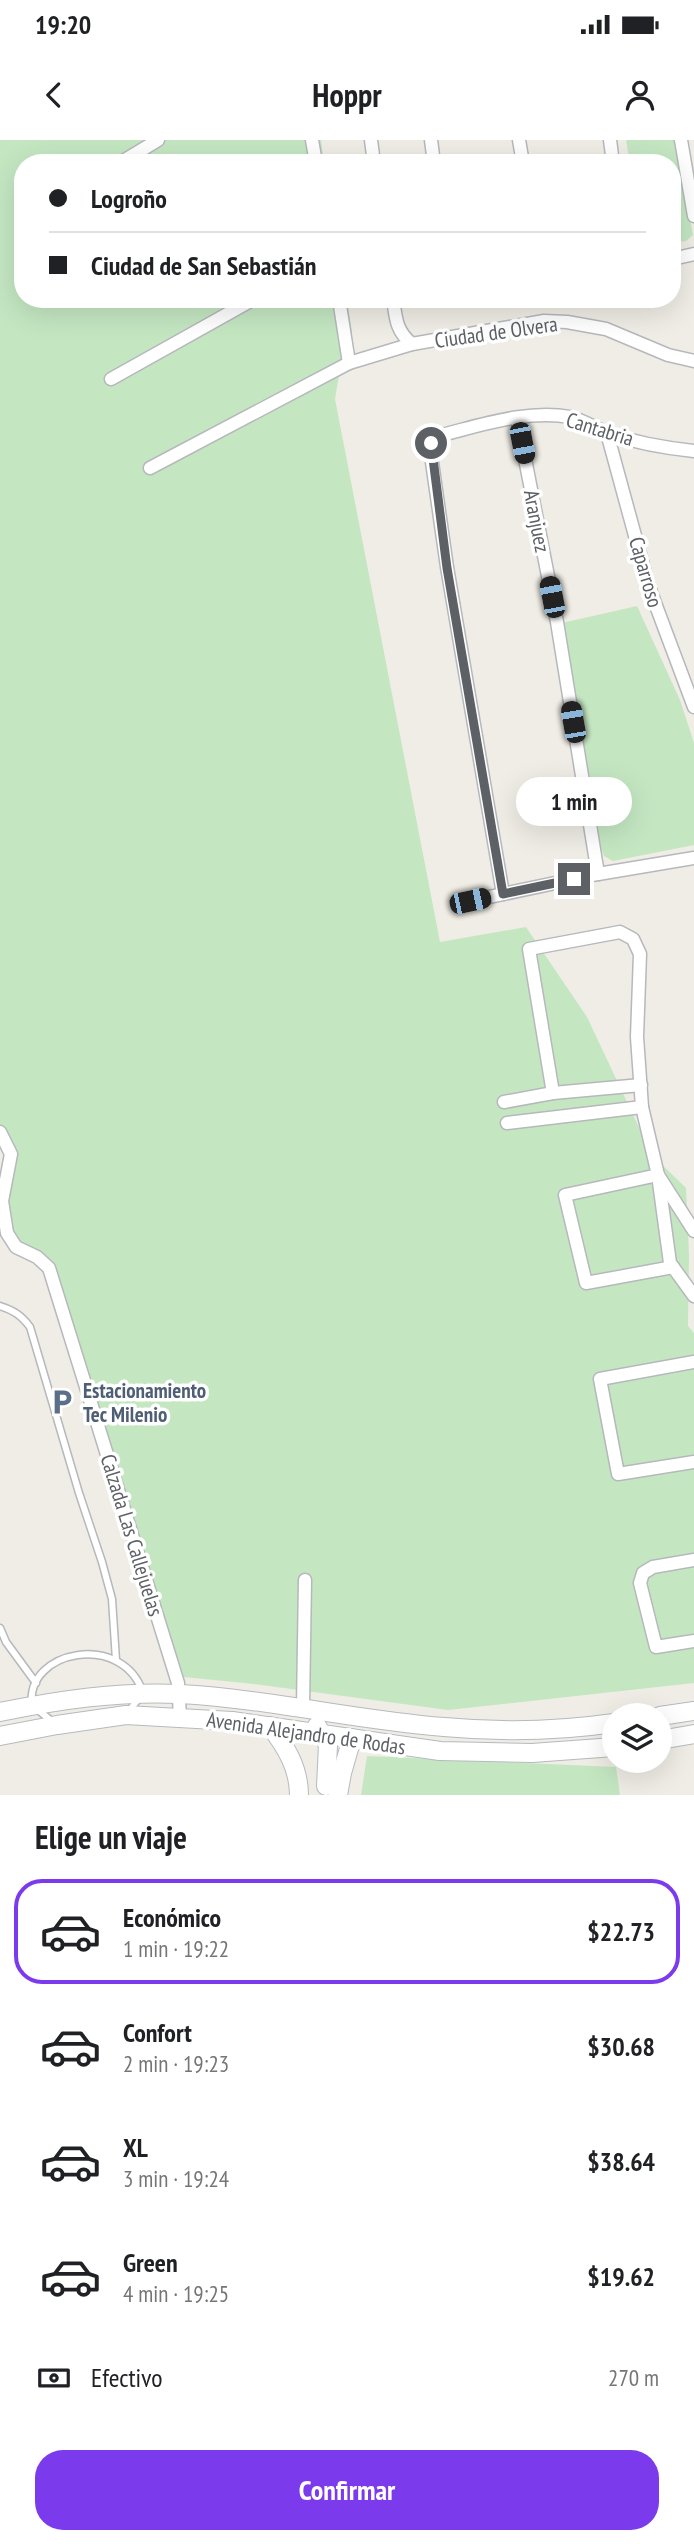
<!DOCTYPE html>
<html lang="es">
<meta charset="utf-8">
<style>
body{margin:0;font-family:"PT Sans Narrow",sans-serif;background:#f2f2f2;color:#202124;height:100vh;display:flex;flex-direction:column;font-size:26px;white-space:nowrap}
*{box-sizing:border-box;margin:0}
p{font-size:23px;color:#757577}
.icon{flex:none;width:38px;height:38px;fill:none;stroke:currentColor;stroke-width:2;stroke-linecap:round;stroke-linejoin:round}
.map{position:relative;height:1655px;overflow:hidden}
.drawer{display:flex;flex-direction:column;background:#fff;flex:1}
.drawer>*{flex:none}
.top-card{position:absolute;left:14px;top:14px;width:667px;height:154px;border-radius:28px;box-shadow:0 7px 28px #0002;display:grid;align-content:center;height:154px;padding:0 35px;background:#fff}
.fabs{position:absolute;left:602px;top:1563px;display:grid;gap:14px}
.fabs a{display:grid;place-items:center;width:70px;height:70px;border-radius:50%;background:#fff;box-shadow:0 7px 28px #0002;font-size:35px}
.end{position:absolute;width:32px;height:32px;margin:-16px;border:9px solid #5d6166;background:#fff;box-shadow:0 0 0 4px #fff}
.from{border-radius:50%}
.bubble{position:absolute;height:49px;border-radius:24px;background:#fff;box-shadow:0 7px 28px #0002;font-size:23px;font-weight:600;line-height:49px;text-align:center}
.car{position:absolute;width:21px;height:42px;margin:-21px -10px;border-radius:9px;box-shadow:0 0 5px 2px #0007;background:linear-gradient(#222 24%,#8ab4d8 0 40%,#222 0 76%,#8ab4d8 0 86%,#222 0)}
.top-card b{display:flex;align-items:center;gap:24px;height:66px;font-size:26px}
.top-card b+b{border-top:2px solid #e0e0e0}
.top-card i{width:18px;height:18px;background:#202124}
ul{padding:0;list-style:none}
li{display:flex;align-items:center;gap:21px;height:105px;margin:0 14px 10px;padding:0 21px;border:4px solid transparent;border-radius:28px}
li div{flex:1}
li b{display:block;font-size:26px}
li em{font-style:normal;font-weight:600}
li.current{border-color:#7c3aed}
li>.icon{width:63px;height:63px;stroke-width:1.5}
h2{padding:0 35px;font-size:32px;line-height:84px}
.pay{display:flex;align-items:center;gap:18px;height:77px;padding:0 35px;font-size:26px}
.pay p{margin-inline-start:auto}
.action{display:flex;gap:14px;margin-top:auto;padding:14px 35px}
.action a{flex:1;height:80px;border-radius:28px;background:#7c3aed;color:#fff;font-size:28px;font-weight:600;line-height:80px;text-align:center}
.status{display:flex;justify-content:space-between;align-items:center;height:49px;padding:0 35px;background:#fff;direction:ltr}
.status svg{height:19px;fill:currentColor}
header{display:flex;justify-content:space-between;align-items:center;height:91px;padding:0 35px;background:#fff;font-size:32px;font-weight:600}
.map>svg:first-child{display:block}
.green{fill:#c4e7c2}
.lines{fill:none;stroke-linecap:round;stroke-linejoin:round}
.lane-casing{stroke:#b6b8bc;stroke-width:9}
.street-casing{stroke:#b6b8bc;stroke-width:15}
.secondary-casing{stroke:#b6babf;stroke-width:20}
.lane{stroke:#fff;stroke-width:6}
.street{stroke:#fff;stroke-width:12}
.secondary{stroke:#fff;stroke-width:18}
.route{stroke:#5d6166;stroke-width:9}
.labels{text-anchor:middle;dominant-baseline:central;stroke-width:7;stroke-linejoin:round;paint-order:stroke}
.street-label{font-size:21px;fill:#5d6166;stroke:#fff}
.service-label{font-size:21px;font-weight:bold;fill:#4e5e75;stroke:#fff;text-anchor:start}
</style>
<div class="status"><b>19:20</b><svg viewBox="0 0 49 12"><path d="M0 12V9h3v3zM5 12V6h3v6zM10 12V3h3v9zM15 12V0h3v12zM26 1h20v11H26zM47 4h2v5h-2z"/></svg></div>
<header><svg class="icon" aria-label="back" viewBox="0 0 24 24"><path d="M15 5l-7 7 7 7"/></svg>Hoppr<svg class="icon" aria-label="person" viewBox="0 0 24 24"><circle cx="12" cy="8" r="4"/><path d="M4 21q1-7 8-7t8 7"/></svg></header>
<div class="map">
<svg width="694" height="1655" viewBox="0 0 694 1655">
<rect width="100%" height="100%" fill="#efede5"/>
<g class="green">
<polygon points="0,0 321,0 324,23 23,23 23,159 347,159 352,192 341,223 335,259 440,802 526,787 587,877 652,1015 686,1048 689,1115 688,1186 694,1193 694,1543 448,1570 254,1544 184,1537 48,1123 18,1107 6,1088 12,1014 0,990"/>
<polygon points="626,0 675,0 693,95 686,101 672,103 672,23 630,23"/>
<polygon points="637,466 680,560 694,603 694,705 613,721 604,716 601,708 562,483"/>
<polygon points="367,1616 616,1627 620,1655 361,1655"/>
</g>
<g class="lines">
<g class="lane-casing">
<g id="lane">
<path d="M0 1166C13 1170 21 1175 30 1187L79 1353 102 1422 112 1459 116 1520"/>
<polyline points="0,1488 6,1502 36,1543"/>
<path d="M54 1583 32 1565C25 1510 123 1491 143 1553L129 1571"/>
</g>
</g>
<g class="street-casing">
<g id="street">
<polyline points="312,0 316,23"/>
<polyline points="371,0 374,23"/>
<polyline points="431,0 434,23"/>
<polyline points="519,0 523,23"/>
<polyline points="610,0 613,23"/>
<polyline points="681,0 694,76"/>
<polyline points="120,23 158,0"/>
<polyline points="672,119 694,114"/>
<polyline points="339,159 349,223"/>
<path d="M393 159C396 179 396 191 412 204"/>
<polyline points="111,239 254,159"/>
<polyline points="517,278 557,482 598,734"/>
<polyline points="607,293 649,447 694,567"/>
<polyline points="150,328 349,223 412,204 544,181 567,182 606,189 668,215 694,221"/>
<path d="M503 754 447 427 430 308 432 299 437 296C479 286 527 269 570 277 584 280 596 289 610 294 637 303 665 308 694 311"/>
<polyline points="470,761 598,734 694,718"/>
<polyline points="553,953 641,945"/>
<polyline points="504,962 553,953 529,809 620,792 633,799 640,814 637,897 642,967 658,1035 670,1123 694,1156"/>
<polyline points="507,983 642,967"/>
<polyline points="0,992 11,1014 2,1061 7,1093 16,1107 37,1117 49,1128 178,1543 180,1577"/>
<polyline points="673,1127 586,1143 565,1055 658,1035 694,1091"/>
<polyline points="694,1222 600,1239 618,1334 694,1322"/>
<polyline points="694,1420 653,1427 643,1433 640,1443 656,1507 694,1501"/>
<polyline points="303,1567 305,1440"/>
</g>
</g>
<g class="secondary-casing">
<g id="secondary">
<path d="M0 1572C59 1560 119 1551 180 1554 269 1559 355 1580 444 1587 499 1592 559 1591 614 1583"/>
<polyline points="660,1576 694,1571"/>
<path d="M270 1586C286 1607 299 1628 299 1655"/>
<polyline points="317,1586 328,1605 326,1646"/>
<polyline points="0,1596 57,1585 126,1575 232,1581 440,1611 532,1613 614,1607"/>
<polyline points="660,1600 694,1594"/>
<polyline points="338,1655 342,1633 352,1598"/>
</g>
</g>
<use href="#lane" class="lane"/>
<use href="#street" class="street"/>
<use href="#secondary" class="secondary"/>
</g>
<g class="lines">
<polyline class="route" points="431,303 447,428 503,754 574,739"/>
</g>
<defs>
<g id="parking-bare" transform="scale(2.1)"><path d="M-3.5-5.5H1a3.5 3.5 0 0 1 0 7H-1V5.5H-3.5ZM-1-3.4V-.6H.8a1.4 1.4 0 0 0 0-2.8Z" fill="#5c6f8a" stroke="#fff" stroke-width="2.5" paint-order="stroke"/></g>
</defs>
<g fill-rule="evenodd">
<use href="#parking-bare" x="62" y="1262"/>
</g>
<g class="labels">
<g class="street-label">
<text transform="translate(496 192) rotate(-8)">Ciudad de Olvera</text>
<text transform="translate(600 289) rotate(17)">Cantabria</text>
<text transform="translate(537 381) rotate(79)">Aranjuez</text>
<text transform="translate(646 432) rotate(74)">Caparroso</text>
<text transform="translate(132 1395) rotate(73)">Calzada Las Callejuelas</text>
<text transform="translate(306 1593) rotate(8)">Avenida Alejandro de Rodas</text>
</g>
<g class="service-label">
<text x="83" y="1250">Estacionamiento<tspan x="83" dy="24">Tec Milenio</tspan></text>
</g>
</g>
</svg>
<div class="fabs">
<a><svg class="icon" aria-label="layers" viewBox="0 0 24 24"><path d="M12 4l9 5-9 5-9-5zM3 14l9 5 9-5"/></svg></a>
</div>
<i class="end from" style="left:431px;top:303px"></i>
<i class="end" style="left:574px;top:739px"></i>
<div class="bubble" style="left:516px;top:637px;width:116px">1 min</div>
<i class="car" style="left:522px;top:303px;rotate:169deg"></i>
<i class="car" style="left:552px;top:457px;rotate:349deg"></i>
<i class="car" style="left:573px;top:582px;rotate:350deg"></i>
<i class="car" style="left:470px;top:761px;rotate:78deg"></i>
<div class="top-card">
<b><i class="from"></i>Logroño</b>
<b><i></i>Ciudad de San Sebastián</b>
</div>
</div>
<section class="drawer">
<h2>Elige un viaje</h2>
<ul>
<li class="current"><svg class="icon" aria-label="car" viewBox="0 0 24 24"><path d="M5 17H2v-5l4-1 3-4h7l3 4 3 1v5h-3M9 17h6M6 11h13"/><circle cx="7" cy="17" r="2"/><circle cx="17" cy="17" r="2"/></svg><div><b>Económico</b><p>1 min · 19:22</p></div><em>$22.73</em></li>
<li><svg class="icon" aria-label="car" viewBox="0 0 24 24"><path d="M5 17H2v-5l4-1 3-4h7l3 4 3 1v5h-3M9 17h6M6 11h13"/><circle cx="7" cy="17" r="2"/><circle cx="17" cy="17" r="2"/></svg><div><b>Confort</b><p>2 min · 19:23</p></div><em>$30.68</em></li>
<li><svg class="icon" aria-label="car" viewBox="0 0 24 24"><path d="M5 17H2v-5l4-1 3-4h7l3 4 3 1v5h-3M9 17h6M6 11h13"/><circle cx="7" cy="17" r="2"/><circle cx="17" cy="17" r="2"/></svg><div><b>XL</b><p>3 min · 19:24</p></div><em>$38.64</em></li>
<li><svg class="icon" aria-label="car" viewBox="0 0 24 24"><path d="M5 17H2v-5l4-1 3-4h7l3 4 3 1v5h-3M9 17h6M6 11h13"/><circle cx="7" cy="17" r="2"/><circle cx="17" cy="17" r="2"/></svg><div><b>Green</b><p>4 min · 19:25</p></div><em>$19.62</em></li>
</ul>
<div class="pay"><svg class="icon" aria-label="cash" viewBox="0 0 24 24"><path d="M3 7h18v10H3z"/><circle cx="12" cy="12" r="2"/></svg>Efectivo<p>270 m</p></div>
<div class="action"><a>Confirmar</a></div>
</section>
